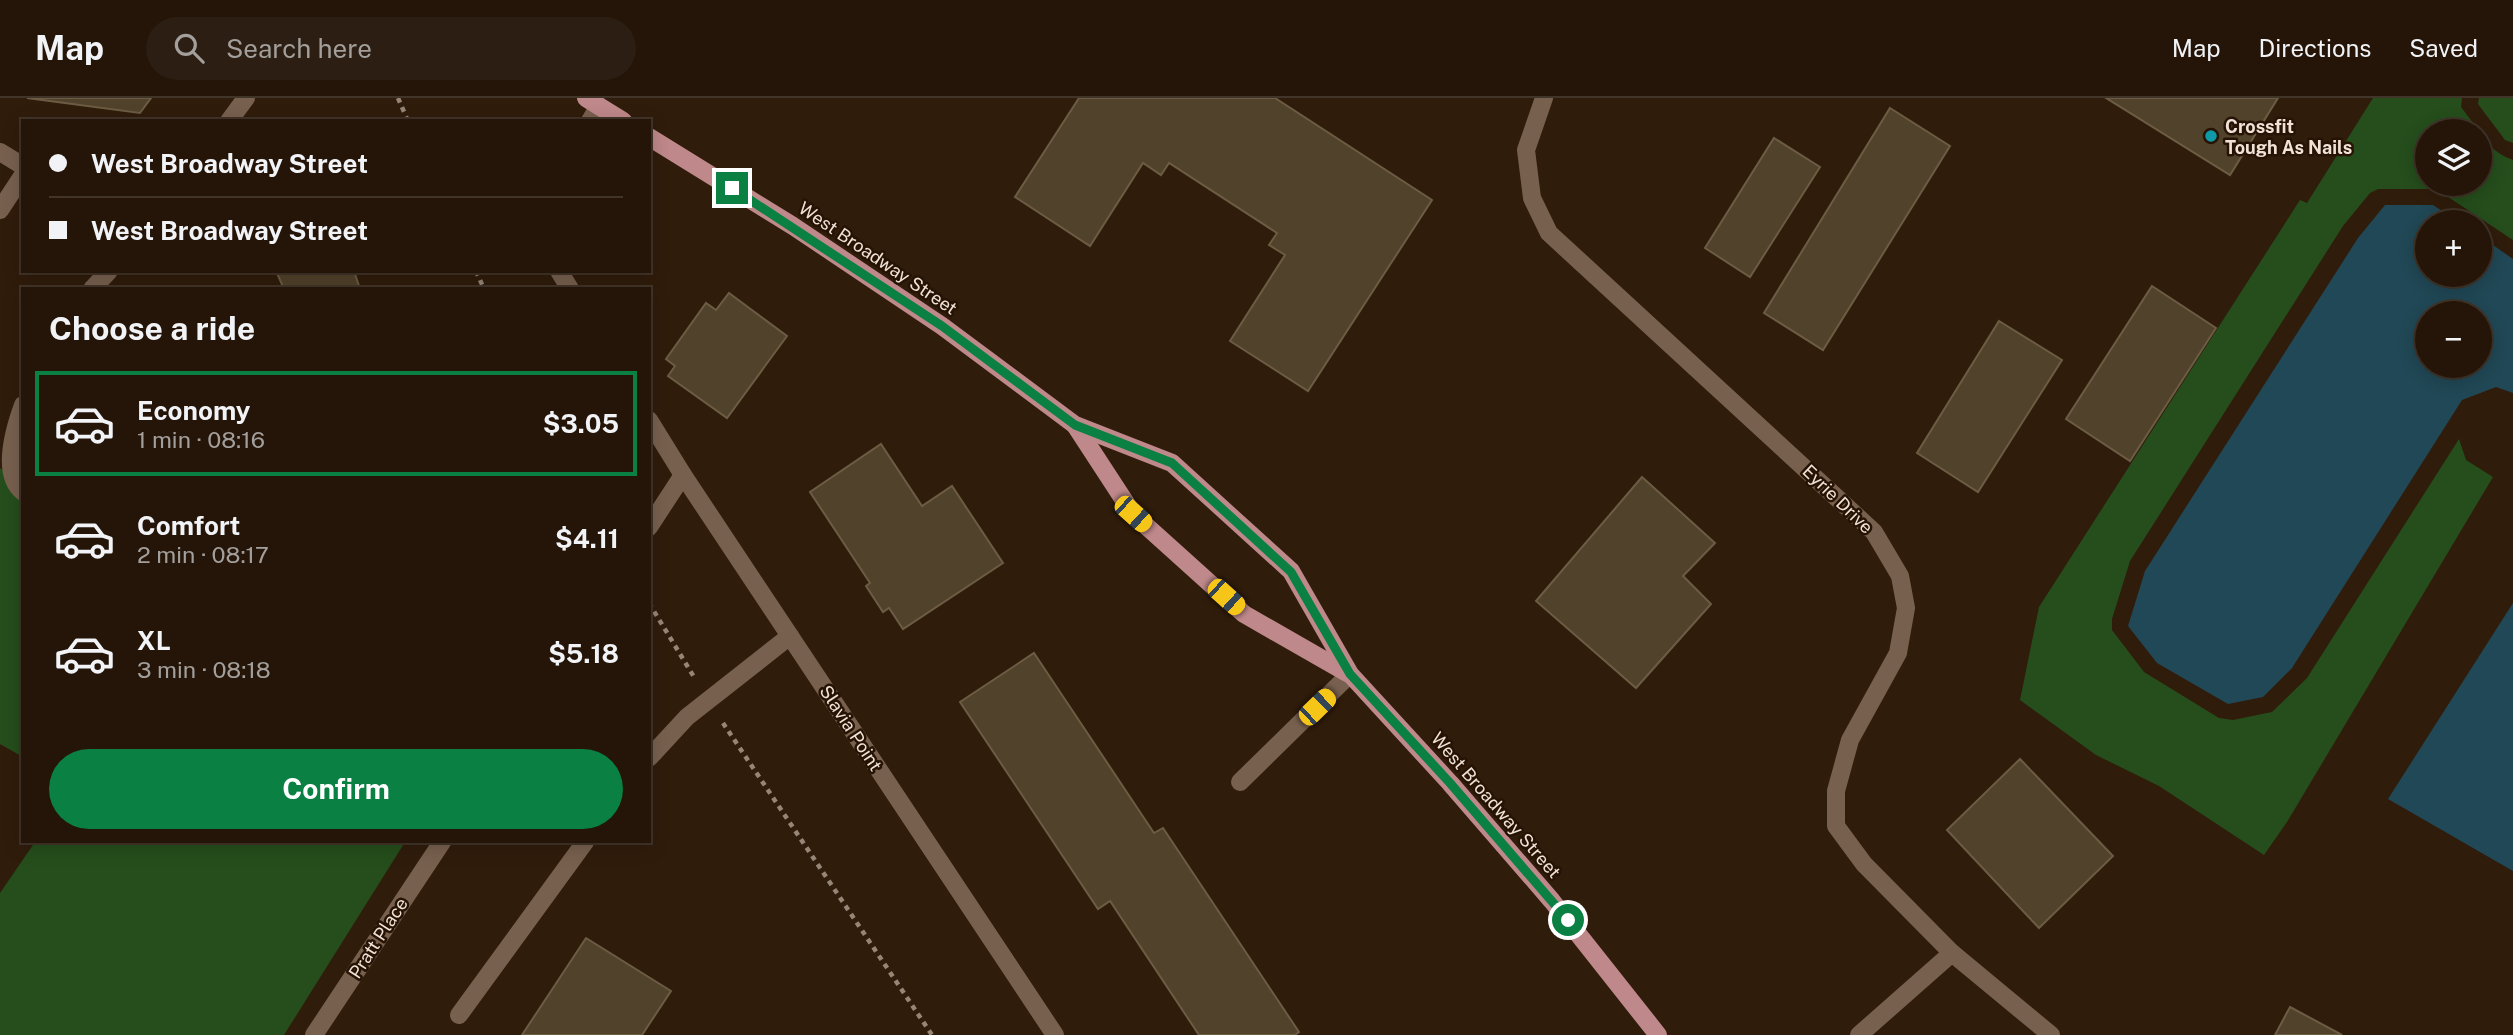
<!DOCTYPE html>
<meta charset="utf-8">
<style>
body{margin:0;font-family:"Public Sans",sans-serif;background:#2c1e12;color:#f1f3f6;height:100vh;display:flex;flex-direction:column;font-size:26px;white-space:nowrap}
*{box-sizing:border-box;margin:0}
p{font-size:23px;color:#a39f9c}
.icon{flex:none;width:38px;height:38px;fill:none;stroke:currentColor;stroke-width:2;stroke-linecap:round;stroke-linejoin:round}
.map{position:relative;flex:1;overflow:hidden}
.details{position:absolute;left:21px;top:189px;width:630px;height:556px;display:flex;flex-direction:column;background:#241508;border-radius:0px;box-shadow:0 4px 18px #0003,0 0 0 2px #413429}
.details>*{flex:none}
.hud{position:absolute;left:21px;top:21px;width:630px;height:154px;border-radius:0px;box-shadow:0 4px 18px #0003,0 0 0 2px #413429;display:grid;align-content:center;height:154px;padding:0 28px;background:#241508}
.controls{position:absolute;left:2415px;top:21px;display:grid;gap:14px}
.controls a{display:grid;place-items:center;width:77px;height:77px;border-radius:50%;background:#241508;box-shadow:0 4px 18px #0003,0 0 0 2px #413429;font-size:35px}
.end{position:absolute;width:32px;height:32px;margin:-16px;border:9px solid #0b8043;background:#fff;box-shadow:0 0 0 4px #fff}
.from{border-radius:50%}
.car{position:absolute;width:21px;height:42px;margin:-21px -10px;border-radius:9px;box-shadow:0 0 5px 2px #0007;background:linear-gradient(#f5c518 24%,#345 0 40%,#f5c518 0 76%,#345 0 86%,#f5c518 0)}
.hud b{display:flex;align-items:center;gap:24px;height:66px;font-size:26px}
.hud b+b{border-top:2px solid #413429}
.hud i{width:18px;height:18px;background:#f1f3f6}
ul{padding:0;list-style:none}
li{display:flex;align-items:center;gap:21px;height:105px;margin:0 14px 10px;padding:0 14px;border:4px solid transparent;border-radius:0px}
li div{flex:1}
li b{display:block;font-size:26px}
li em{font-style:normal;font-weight:700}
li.current{border-color:#0b8043}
li>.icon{width:63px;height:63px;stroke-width:1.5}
h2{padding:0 28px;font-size:32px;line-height:84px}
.action{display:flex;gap:14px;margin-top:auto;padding:14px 28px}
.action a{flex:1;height:80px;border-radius:42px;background:#0b8043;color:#fff;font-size:28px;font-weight:700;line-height:80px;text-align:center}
header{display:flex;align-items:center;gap:42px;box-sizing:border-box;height:98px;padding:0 35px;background:#241508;border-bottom:2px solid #413429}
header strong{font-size:33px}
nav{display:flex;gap:38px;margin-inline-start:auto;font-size:24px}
.search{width:490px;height:63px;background:#2c1e12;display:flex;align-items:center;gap:18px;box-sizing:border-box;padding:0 24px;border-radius:38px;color:#a39f9c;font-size:26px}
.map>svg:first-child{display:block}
.green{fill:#254e1c}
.water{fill:#214856;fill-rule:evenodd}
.building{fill:#51422b;stroke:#6c5c44;stroke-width:2}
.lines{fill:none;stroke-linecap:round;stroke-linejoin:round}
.path{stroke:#968678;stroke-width:4.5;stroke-dasharray:5 5;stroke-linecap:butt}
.service{stroke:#78604e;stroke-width:18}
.minor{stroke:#78604e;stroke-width:18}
.primary{stroke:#bf888a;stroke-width:18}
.route{stroke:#0b8043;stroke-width:9}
.culture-dot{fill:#0f9aa8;stroke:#261303;stroke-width:2.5}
.labels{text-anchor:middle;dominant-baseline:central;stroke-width:5;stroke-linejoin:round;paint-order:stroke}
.poi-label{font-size:18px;font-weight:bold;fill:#f0e2d7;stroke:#261303;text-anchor:start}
.street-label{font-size:18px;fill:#f0e2d7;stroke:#261303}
</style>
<header>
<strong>Map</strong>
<div class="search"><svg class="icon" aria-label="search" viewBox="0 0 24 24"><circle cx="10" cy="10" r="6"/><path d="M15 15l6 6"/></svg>Search here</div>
<nav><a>Map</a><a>Directions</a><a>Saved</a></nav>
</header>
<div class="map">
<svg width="2513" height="937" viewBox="0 0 2513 937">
<rect width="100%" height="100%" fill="#301c0b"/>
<g class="green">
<path d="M2373 0H2462L2461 9 2479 33H2427V86H2480V35C2490 49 2497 56 2513 62V142L2436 91H2378L2370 95 2343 128 2130 463 2112 521V532L2144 574 2219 620 2233 622 2272 614 2307 580 2459 341 2466 362 2493 379 2287 724 2264 757 2159 688 2096 657 2020 602 2039 509 2300 102 2307 105Z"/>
<polygon points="2479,0 2513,0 2513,45 2505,42 2478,6"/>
<polygon points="0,370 23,384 23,659 0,646"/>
<polygon points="35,744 405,744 284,937 0,937 0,795"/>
</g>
<g class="water">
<path d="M2385 107H2433L2459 124H2427V177H2480V138L2513 161V295L2496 289 2462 302 2292 570 2263 599 2228 606 2157 565 2128 528 2145 473 2358 140ZM2427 215H2480V268H2427Z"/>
<polygon points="2513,505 2513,773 2388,701"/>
</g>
<g class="building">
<polygon points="27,0 151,0 140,15"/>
<polygon points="1079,0 1275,0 1432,102 1308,293 1230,243 1285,157 1269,147 1277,135 1169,65 1161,77 1143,65 1090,148 1015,99"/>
<polygon points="2106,0 2278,0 2230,77"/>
<polygon points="1890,10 1950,48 1823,252 1764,215"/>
<polygon points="1774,40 1820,69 1750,179 1705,150"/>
<polygon points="276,173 354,173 360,191 284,191"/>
<polygon points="2152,188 2216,230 2130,363 2066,321"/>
<polygon points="729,195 787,238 727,320 668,278 675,268 666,261 706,205 716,212"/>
<polygon points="1999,223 2062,262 1978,394 1917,355"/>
<polygon points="881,346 922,408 952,388 1003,465 903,531 889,510 883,514 866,488 870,485 810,394"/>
<polygon points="1642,379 1715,445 1683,478 1711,506 1636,590 1536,503"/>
<polygon points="1034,555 1154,735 1163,730 1299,934 1295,937 1199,937 1110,803 1098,811 960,604"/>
<polygon points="2020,661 2113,758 2039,830 1947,732"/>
<polygon points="586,840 671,893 642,937 522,937"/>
<polygon points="2290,909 2342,937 2275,937"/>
</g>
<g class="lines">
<g class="path">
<polyline points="398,0 408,23"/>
<polyline points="476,173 484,191"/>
<polyline points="649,505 694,579"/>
<polyline points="723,625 932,937"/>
</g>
<g class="service">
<polyline points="229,23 246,0"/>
<polyline points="0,54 23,68"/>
<polyline points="0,112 23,77"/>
<polyline points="92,191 109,173"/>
<path d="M23 307C15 329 0 376 23 394"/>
<polyline points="649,429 683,377"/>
<polyline points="649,660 687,619 790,538"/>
<polyline points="459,917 585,744"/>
<polyline points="314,937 442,744"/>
</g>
<g class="minor">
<polyline points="1544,0 1526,52 1532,100 1549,135 1874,434 1900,478 1906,510 1898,555 1850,642 1836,693 1836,728 1864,766 1952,855 2051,937"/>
<polyline points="590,23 599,8"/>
<polyline points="559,173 570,191"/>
<polyline points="649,322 683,377 1055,937"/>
<polyline points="1240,684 1350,576"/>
<polyline points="1859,937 1952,855"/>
</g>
<g class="primary">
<polyline points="586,0 623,23"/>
<polyline points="649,39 793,128 942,228 1075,327 1172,365 1291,473 1350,576 1450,685 1552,803 1658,937"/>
<polyline points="1075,327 1133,416 1244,516 1347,575"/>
</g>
</g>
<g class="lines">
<polyline class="route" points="732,90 942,228 1075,327 1172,365 1291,474 1350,576 1450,685 1568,822"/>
</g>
<circle class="culture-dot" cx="2211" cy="38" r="7"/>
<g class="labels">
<g class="poi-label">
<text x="2225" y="28">Crossfit<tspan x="2225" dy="21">Tough As Nails</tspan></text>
</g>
<g class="street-label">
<text transform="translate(878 160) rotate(34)">West Broadway Street</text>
<text transform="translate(1838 401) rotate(44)">Eyrie Drive</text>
<text transform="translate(851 630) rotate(57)">Slavia Point</text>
<text transform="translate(1496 707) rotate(49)">West Broadway Street</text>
<text transform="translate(378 840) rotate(-57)">Pratt Place</text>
</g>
</g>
</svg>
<div class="controls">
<a><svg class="icon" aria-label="layers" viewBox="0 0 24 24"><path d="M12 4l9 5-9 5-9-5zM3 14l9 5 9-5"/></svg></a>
<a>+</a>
<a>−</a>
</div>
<i class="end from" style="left:1568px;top:822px"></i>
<i class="end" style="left:732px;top:90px"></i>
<i class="car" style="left:1133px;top:416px;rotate:132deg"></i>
<i class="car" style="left:1226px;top:499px;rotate:132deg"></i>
<i class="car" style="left:1317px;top:609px;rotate:46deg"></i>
<div class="hud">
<b><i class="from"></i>West Broadway Street</b>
<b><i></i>West Broadway Street</b>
</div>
<section class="details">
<h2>Choose a ride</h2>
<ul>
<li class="current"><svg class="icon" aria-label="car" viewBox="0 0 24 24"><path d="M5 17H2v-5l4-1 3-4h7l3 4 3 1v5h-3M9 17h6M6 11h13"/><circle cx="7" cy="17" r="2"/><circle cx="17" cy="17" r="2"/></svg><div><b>Economy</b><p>1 min · 08:16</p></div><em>$3.05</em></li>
<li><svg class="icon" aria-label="car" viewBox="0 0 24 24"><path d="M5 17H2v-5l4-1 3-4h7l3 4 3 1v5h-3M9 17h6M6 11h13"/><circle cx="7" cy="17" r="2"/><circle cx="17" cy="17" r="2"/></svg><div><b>Comfort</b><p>2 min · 08:17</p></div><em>$4.11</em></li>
<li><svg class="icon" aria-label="car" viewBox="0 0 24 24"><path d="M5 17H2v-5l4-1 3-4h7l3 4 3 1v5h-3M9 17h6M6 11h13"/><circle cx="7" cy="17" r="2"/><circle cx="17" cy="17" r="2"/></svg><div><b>XL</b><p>3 min · 08:18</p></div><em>$5.18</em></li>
</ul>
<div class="action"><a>Confirm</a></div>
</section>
</div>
